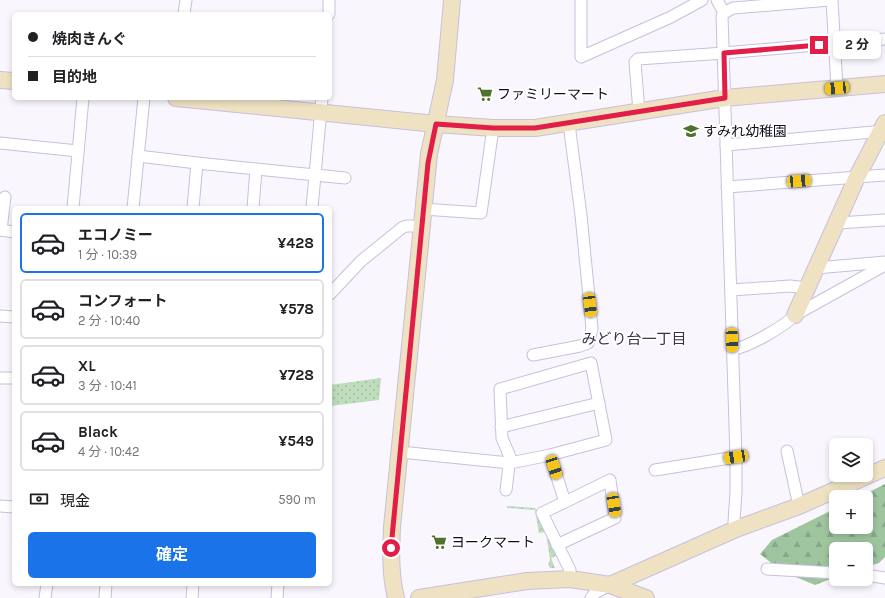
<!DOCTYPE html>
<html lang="ja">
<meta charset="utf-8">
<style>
body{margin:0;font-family:Karla,"Noto Sans JP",sans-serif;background:#f2f2f2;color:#202124;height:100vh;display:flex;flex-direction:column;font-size:15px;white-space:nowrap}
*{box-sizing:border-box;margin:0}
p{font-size:13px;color:#757577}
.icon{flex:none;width:22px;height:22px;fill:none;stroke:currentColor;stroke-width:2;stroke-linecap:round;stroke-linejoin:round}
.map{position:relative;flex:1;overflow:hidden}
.sheet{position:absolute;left:12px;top:206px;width:320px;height:380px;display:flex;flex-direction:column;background:#fff;border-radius:6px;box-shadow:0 2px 6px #0003}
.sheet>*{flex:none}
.hud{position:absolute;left:12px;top:12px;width:320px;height:88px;border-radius:6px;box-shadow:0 2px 6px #0003;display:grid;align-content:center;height:88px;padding:0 16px;background:#fff}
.controls{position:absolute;left:829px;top:438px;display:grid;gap:8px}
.controls a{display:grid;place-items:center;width:44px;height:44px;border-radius:6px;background:#fff;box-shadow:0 2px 6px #0003;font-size:20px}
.end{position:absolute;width:18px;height:18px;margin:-9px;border:5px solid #e11d48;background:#fff;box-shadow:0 0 0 2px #fff}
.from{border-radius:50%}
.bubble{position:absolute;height:28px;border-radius:6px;background:#fff;box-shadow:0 2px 6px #0003;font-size:13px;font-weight:700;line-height:28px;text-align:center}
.car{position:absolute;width:12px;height:24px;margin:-12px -6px;border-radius:5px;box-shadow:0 0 3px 1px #0007;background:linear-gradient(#f5c518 24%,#345 0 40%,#f5c518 0 76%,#345 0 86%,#f5c518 0)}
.hud b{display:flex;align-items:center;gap:14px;height:38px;font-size:15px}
.hud b+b{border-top:1px solid #e0e0e0}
.hud i{width:10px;height:10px;background:#202124}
ul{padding:7px 0 0;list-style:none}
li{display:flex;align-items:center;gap:12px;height:60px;margin:0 8px 6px;padding:0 8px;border:2px solid #e0e0e0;border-radius:6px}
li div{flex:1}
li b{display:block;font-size:15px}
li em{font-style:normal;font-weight:700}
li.selected{border-color:#1a73e8}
li>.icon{width:36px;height:36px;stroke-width:1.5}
.pay{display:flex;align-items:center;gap:10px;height:44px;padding:0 16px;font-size:15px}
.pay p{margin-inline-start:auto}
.button{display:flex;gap:8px;margin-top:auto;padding:8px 16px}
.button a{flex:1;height:46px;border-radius:6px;background:#1a73e8;color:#fff;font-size:16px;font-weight:700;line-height:46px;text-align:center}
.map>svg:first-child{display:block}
.grass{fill:url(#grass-dots)}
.forest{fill:url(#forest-firs)}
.garden{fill:url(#garden-furrows)}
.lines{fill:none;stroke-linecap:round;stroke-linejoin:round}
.street-casing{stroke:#c9bfde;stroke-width:13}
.secondary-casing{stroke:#c9bfde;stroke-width:18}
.street{stroke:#fff;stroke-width:11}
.secondary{stroke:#eee2c2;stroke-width:16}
.route{stroke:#e11d48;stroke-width:5}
.labels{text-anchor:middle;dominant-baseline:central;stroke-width:4;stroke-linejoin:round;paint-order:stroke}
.poi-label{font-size:14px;fill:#120e19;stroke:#fff;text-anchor:start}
.neighbourhood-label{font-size:15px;fill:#393149;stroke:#fff}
</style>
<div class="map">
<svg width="885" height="598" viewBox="0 0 885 598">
<defs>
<pattern id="grass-dots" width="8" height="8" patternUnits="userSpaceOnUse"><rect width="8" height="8" fill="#beddbd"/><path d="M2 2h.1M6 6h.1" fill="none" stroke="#a2bca2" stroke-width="1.8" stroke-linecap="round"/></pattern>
<pattern id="forest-firs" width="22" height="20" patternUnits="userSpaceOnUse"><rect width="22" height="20" fill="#9ec59e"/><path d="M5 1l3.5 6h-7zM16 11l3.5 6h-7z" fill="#87a888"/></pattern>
<pattern id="garden-furrows" width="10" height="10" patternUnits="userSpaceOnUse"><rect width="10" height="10" fill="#beddbd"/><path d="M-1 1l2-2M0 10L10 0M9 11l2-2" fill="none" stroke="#a2bca2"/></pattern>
</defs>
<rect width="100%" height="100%" fill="#f9f7fd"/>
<polygon class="grass" points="381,378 379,400 330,406 330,385"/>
<polygon class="forest" points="885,484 885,557 879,563 866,567 866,549 836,549 836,577 815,585 781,571 760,554 772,540 836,508 836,527 866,527 866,497 859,497"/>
<polygon class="garden" points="507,506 535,508 558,555 551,558 555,568 550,568 548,564 550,560 546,532 539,533 535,510 507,508"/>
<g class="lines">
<g class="street-casing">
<g id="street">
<polyline points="581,0 581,57 671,17 702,0"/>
<polyline points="717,0 724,13"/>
<polyline points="832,0 837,88"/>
<polyline points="184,14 186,0"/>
<polyline points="329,14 329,0"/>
<polyline points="639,112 635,62 638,59 724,53 885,39"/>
<polyline points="0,143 78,151"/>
<polyline points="726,145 885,131"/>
<polyline points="138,156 197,163 345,178"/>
<polyline points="727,187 885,175"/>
<polyline points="73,208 83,98"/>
<polyline points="133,208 144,98"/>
<polyline points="193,208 197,163"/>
<polyline points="253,208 256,169"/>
<polyline points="312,208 322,98"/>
<polyline points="423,209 481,213 493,128"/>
<polyline points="837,223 885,220"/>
<polyline points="0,230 14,232"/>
<polyline points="1,230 5,197"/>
<polyline points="816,268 885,262"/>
<polyline points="731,290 790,286 807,288"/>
<polyline points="330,294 361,261 403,227 407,226 422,226"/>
<polyline points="0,316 14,317"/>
<path d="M733 349C747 348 785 326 795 315L885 265"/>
<polyline points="533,355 580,346 588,343 590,338 592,328 581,215 569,124"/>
<polyline points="0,378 14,378"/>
<polyline points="501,427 599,403"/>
<polyline points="787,451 799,506"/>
<polyline points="399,453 410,453 510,463 550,455 606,440 591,363 500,389 502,438 510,457 506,490"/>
<polyline points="550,455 565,502 542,513 570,570 570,579"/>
<polyline points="655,470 736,457"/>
<polyline points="0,506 14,507"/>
<polyline points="736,529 734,522 736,492 736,457 722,16 724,13 733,8 830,0"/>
<polyline points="557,545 615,518 610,480 565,502"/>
<polyline points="767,569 836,573"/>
<polyline points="866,575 885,578"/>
<polyline points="45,598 47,584"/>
<polyline points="105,598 106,584"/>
<polyline points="192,598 193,584"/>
<polyline points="277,598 278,584"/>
<polyline points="591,598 595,593 610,585"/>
</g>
</g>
<g class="secondary-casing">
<g id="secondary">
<polyline points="0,80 14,81"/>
<polyline points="176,98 436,124 493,128 535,128 725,98 885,84"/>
<polyline points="795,315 857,177 885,123"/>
<polyline points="610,585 736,529 799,506 885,468"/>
<path d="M396 598C390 574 391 551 392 527L429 154 445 80 452 0"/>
<polyline points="419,598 527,581 570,579 610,585 646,598"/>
</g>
</g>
<use href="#street" class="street"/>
<use href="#secondary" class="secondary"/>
</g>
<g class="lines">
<polyline class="route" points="391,548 428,163 436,124 493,128 535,128 725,98 724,53 819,45"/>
</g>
<defs>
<g id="supermarket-bare" transform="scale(1.2)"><path d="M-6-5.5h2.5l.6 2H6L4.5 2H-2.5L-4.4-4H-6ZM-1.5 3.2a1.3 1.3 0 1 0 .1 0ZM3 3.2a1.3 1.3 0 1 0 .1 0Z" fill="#4e722b" stroke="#fff" stroke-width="2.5" paint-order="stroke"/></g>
<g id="school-bare" transform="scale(1.2)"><path d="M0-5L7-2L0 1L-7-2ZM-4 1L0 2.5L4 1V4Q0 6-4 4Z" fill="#4e722b" stroke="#fff" stroke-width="2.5" paint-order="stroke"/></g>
</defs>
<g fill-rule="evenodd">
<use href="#supermarket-bare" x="485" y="94"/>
<use href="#school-bare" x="691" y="131"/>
<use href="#supermarket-bare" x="439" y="542"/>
</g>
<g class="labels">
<g class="poi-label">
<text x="497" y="94">ファミリーマート</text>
<text x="703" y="131">すみれ幼稚園</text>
<text x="451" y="542">ヨークマート</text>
</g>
<g class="neighbourhood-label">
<text x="634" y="339">みどり台一丁目</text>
</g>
</g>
</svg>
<div class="controls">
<a><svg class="icon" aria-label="layers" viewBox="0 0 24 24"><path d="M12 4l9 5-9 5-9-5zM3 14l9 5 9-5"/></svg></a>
<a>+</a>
<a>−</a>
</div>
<i class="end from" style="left:391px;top:548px"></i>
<i class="end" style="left:819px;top:45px"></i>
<div class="bubble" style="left:833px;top:31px;width:48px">2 分</div>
<i class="car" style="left:837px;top:88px;rotate:265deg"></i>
<i class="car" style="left:799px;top:181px;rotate:86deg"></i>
<i class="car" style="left:590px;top:305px;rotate:173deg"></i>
<i class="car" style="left:732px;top:340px;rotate:178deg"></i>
<i class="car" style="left:736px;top:457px;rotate:261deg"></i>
<i class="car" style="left:554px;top:467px;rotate:162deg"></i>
<i class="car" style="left:614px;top:505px;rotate:171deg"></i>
<div class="hud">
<b><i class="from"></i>焼肉きんぐ</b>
<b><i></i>目的地</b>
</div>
<section class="sheet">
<ul>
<li class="selected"><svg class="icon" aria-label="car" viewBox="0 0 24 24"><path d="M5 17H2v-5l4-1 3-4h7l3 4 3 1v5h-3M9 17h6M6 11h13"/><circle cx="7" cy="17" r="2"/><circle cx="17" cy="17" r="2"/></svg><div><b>エコノミー</b><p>1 分 · 10:39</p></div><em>¥428</em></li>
<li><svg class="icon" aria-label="car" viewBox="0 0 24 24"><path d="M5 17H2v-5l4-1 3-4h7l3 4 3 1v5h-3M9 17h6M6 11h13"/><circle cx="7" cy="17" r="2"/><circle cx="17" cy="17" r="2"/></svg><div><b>コンフォート</b><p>2 分 · 10:40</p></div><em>¥578</em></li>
<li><svg class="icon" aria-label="car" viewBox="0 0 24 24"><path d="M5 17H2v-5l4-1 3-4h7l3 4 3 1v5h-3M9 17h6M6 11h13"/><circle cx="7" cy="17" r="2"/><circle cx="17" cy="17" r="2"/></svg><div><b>XL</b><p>3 分 · 10:41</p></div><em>¥728</em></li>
<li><svg class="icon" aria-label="car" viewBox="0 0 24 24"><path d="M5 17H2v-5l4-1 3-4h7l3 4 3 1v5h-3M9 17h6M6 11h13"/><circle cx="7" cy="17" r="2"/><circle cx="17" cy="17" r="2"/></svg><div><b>Black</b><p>4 分 · 10:42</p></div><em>¥549</em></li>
</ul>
<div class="pay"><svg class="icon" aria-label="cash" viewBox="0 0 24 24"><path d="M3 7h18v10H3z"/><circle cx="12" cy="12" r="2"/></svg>現金<p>590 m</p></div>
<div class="button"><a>確定</a></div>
</section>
</div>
